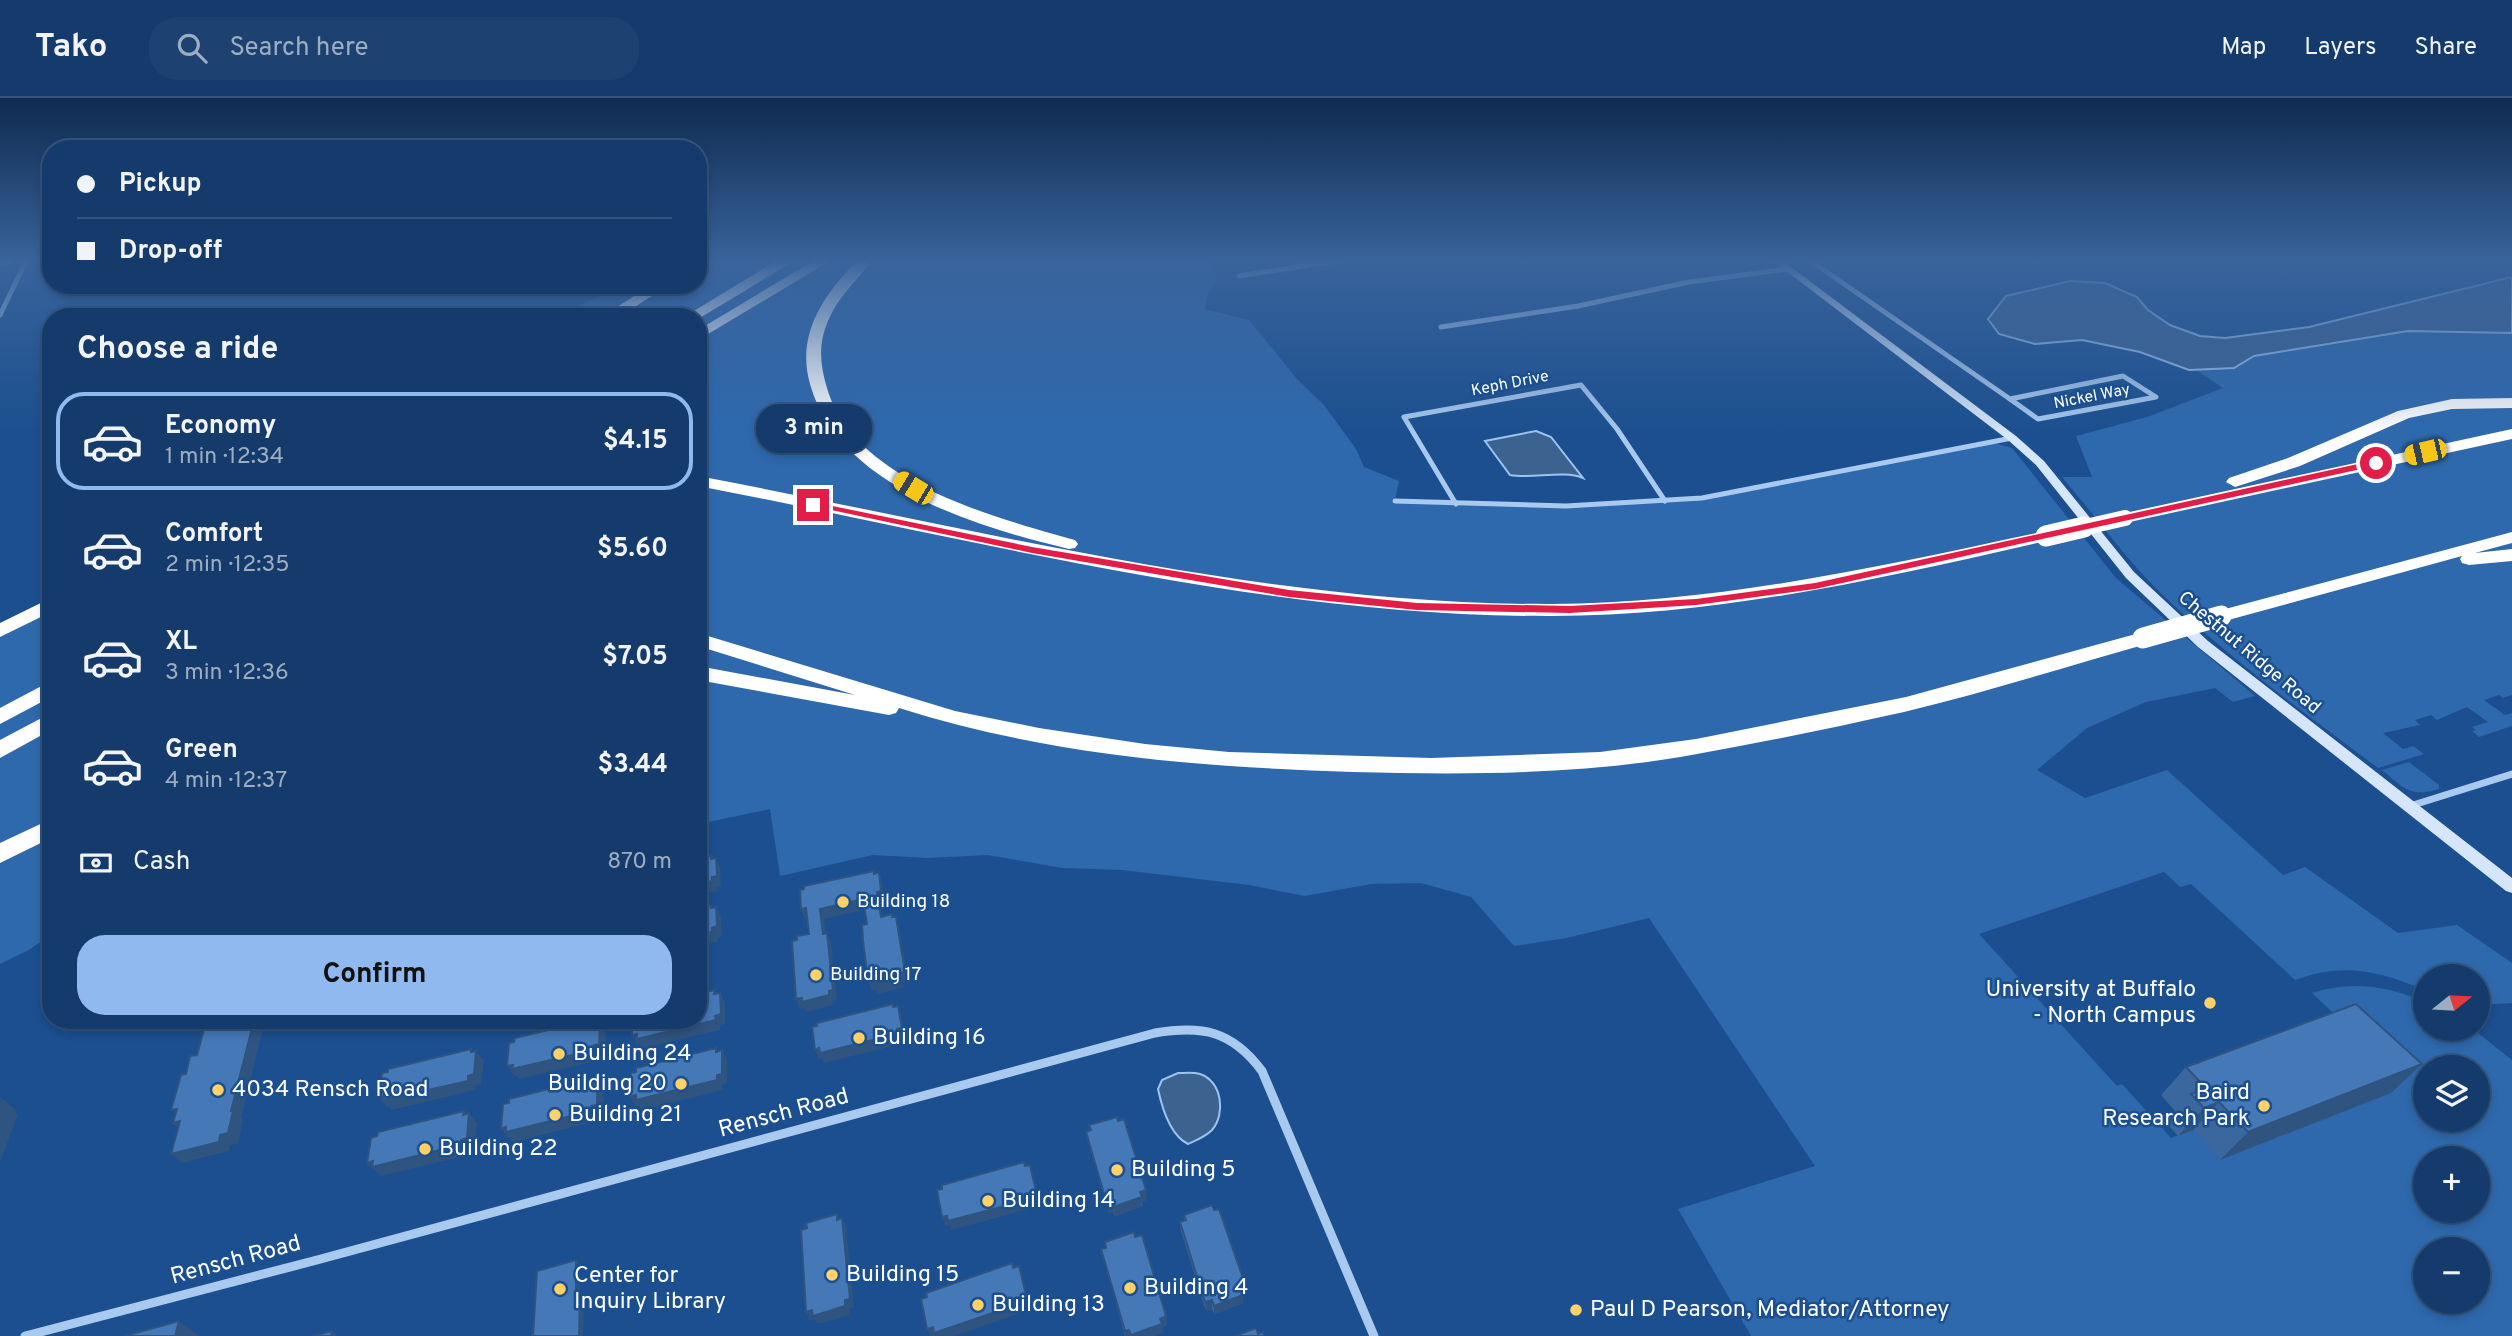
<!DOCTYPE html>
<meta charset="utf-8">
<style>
body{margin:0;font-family:Overpass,sans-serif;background:#1d4271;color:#f1f3f6;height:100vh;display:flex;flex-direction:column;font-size:26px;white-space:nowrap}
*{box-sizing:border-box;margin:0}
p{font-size:23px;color:#9dadc1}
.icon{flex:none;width:38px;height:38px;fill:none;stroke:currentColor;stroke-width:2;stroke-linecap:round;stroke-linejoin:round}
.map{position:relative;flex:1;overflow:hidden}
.sheet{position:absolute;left:42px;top:210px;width:665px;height:721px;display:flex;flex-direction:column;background:#143b6b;border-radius:28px;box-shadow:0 4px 10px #0003,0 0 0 2px #33557e}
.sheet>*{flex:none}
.hud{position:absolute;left:42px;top:42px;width:665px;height:154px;border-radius:28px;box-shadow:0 4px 10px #0003,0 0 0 2px #33557e;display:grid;align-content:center;height:154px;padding:0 35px;background:#143b6b}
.needle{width:46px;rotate:72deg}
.buttons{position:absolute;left:2413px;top:866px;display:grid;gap:14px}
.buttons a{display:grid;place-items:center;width:77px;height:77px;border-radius:50%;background:#143b6b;box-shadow:0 4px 10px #0003,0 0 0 2px #33557e;font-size:35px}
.end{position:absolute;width:32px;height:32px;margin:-16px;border:9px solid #e11d48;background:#fff;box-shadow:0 0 0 4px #fff}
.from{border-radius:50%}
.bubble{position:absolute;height:49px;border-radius:24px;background:#143b6b;box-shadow:0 4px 10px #0003,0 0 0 2px #33557e;font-size:23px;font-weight:700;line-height:49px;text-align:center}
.car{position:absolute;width:21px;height:42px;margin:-21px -10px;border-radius:9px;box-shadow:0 0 5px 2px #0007;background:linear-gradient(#f5c518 24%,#345 0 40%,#f5c518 0 76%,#345 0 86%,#f5c518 0)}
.hud b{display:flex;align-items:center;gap:24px;height:66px;font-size:26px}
.hud b+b{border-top:2px solid #33557e}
.hud i{width:18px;height:18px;background:#f1f3f6}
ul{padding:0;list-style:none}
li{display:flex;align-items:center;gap:21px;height:98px;margin:0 14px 10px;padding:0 21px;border:4px solid transparent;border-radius:28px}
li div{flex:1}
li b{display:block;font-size:26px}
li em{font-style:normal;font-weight:700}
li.selected{border-color:#90b9f0}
li>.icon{width:63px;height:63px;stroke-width:1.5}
h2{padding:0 35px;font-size:32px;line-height:84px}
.pay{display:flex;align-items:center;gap:18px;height:77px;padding:0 35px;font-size:26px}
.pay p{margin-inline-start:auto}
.primary-button{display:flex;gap:14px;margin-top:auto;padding:14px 35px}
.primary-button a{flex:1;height:80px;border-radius:28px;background:#90b9f0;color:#111;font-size:28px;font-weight:700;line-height:80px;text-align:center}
header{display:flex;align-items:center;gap:42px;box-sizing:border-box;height:98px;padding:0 35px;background:#143b6b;border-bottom:2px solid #33557e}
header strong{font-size:33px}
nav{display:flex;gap:38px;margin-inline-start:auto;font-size:24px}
.search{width:490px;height:63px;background:#1d4271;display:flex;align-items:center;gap:18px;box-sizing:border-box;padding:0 24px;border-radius:28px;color:#9dadc1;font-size:26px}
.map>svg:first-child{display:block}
.green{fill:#2e69ad;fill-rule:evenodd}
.water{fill:#3c6290;stroke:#9cc4f0;stroke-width:2}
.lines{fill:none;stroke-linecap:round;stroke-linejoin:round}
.street-far2{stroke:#a9c9ee;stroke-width:5}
.street-far1{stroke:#a9c9ee;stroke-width:7}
.street{stroke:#a9c9ee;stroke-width:9}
.secondary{fill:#d6e6fa;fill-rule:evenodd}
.highway{fill:#fff;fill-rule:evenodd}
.highway-bridge-far1{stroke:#fff;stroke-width:16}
.highway-bridge{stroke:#fff;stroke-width:21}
.wall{fill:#3a679d}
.shaded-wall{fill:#305480}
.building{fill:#4478b7;stroke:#305480;stroke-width:2}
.route{fill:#e11d48}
.poi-dot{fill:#ffd166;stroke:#1b4f8f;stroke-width:2.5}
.labels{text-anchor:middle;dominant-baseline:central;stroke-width:5;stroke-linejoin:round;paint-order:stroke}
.far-street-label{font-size:16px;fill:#fff;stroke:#1b4f8f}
.street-label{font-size:19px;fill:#fff;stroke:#1b4f8f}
.poi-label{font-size:19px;fill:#fff;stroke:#1b4f8f;text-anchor:start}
.near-poi-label{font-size:23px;fill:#fff;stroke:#1b4f8f;text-anchor:start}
.near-street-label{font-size:23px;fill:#fff;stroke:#1b4f8f}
</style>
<header>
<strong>Tako</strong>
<div class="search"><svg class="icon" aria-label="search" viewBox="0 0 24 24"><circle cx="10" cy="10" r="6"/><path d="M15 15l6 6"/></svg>Search here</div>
<nav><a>Map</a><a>Layers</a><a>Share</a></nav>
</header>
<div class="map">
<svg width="2512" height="1238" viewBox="0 0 2512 1238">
<rect width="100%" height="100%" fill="#1b4f8f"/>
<g class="green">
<path d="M698 163H1208L1218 183 1207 197 1205 211 1249 222 1297 281 1324 307 1356 351 1364 369 1399 383 1395 402 1566 408 1702 400 1991 344 2012 350 2116 480 2255 598 2233 604 2215 590 2146 604 2087 630 2037 672 2085 700 2167 672 2283 777 2305 769 2398 835 2457 827 2512 865V905L2478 907V878H2426L2425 892C2378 873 2345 864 2295 882L2191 786 2180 789 2164 774 1979 836 2117 988 2122 986 2171 1040 2377 956 2312 895C2351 882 2388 888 2425 904L2426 931H2473L2512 962V1238H1751L1678 1111 1815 1068 1649 820 1567 840 1514 848 1471 799 1421 785 1371 786 1305 798 1249 787 1122 772 1062 770 988 757 927 760 873 757 780 778 770 711 704 725 701 717H698V219H556L622 187H698ZM2426 970H2478V1022H2426ZM2426 1060H2478V1113H2426ZM2426 1152H2478V1204H2426Z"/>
<path d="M2408 233 2512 235V597L2503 600 2499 597 2484 602 2505 617 2512 615V628L2479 639 2472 633 2476 632 2472 629 2488 624 2467 609 2437 622 2431 617 2415 622 2420 627 2383 635 2403 651 2413 648 2424 656 2378 670C2307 617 2235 564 2170 504 2129 466 2098 421 2062 379H2092L2076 338 2147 319 2223 290 2196 272 2234 270 2255 258Z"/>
<polygon points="51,506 51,837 27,853 0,866 0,533"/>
<path d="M2409 664 2439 687V691C2410 700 2404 690 2382 672Z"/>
</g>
<g class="water">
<polygon points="2512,179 2512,235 2408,233 2254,258 2234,270 2189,272 2140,254 2082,242 2035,246 1999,236 1988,221 2006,198 2070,183 2105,185 2137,199 2148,212 2170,227 2200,238 2225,240 2309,229"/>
<path d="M1536 333 1551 339 1583 380C1563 372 1533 381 1510 377L1485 343Z"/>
<path d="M1178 975C1185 975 1194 974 1200 976 1222 983 1226 1016 1212 1032 1205 1039 1197 1042 1188 1046 1170 1037 1162 1010 1158 991L1162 982Z"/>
</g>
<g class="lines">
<g class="street-far2">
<polyline points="1811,163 2010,301"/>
<polyline points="0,165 11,163"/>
<polyline points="1239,178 1335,163"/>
<polyline points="0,217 26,163"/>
<polyline points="1441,229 1578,208 1689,184 1787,171"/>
<polygon points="2123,278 2156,299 2038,321 2010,301"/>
<polyline points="1395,403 1566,408 1702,400 2012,340"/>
<polyline points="1456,406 1404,319 1581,287 1617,331 1665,403"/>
</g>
<polyline class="street-far1" points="2410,708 2512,676"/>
<path class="street" d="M25 1238 317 1162 1155 935C1203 927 1232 933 1262 973L1374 1238"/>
<polygon class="secondary" points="1773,163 1783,163 2016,338 2044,363 2134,474 2208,543 2512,780 2512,795 2506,793 2198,549 2126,480 2036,367 2008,342"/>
<g class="highway">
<polygon points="717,163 698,173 698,164"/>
<polygon points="776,163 794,163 698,221 698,219 684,219"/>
<polygon points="813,163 830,163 698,242 698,232"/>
<path d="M857 163H872C856 183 838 199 828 223 818 246 820 267 827 290 854 383 993 419 1075 442L1078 446 1075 450 1069 451C977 429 838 388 810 286 796 237 823 197 857 163Z"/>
<polygon points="652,187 669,187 619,219 601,219"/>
<polygon points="2512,300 2512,310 2452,311 2409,320 2300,368 2235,389 2226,384 2229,380 2288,360 2398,313 2452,301"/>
<polygon points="2512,331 2512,341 2125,425 2116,420 2125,415"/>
<path d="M698 378C980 431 1263 507 1552 506 1719 505 1883 468 2046 433L2055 438 2046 443C1884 480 1719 518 1552 518 1263 519 980 442 698 388Z"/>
<polygon points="2512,434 2512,445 2475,455 2512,451 2512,463 2469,467 2462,465 2460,461 2462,458 2221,524 2214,522 2211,518 2214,514"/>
<polygon points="51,500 51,514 0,539 0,525"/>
<path d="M2143 534 2150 535 2153 540 2150 545C2068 568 1987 594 1904 614 1836 629 1766 644 1697 656 1584 677 1467 677 1353 674 1198 669 1048 657 899 610L896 615 889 617 698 582V568L855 597 698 548V535L955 613 1039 630 1145 646 1229 654 1431 660 1600 654 1696 641 1906 599Z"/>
<polygon points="51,583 51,599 0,626 0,610"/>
<polygon points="51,615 51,632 0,660 0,642"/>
<polygon points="51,721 51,740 0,765 0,745"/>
</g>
<polyline class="highway-bridge-far1" points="2077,431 2125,420"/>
<g class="highway-bridge">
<polyline points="2046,438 2084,429"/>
<polyline points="2143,540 2221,518"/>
</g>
</g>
<g class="wall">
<polygon points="2422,966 2391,995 2220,1062 2193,1032 2178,1038 2165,1024 2175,1013 2161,997 2186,969"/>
<polygon points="1089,1027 1147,1102 1142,1103 1143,1108 1115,1118 1113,1113 1109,1115 1088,1043 1086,1034 1090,1032"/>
<polygon points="1184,1117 1246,1198 1243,1199 1243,1205 1214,1216 1212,1211 1206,1213 1181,1133 1180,1124 1184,1123"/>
<polygon points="1101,1151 1166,1218 1167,1227 1162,1229 1163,1234 1153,1238 1125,1238"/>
</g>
<g class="shaded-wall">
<polygon points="716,760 720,770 721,788 716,789 717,793 698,797 698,786 712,779"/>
<polygon points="879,774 882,785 885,803 880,804 884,829 881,819 877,794"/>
<polygon points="863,801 867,811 824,821 827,846 823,836 820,811"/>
<polygon points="716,809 721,819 722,838 717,840 717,844 698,848 698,837 712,830"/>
<polygon points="806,810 810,820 805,821 801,811"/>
<polygon points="896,819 899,829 908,884 903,885 904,889 878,896 876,892 872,893 868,883"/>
<polygon points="827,835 831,845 837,902 832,903 833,907 806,914 804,910 800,911 796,901 802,900"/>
<polygon points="720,895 725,905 725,926 720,927 720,932 643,950 640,946 637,947 632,937 715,918"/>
<polygon points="898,908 901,918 905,940 900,941 901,946 824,965 822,960 819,961 815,952 897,931"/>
<polygon points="60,922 114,922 63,934 52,924"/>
<polygon points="254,922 256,922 263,931 241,1020 243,1022 238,1045 230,1047 229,1053 182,1065 171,1056 220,1037 231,1013"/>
<polygon points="595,922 600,930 600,924 606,933 605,956 600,957 600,962 519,981 516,977 514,978 507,968 595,925"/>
<polygon points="471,951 476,957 476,953 484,963 481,986 476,987 475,992 392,1012 388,1008 387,1009 378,999 471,954"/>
<polygon points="722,952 727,962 727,985 722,987 722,992 642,1012 639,1007 636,1008 630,999 717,977"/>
<polygon points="2422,966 2391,995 2220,1062 2248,1034"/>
<polygon points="592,980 597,989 597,983 604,992 603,1016 597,1018 597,1023 513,1044 510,1040 508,1040 501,1031 592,984"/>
<polygon points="0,999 16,1012 15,1014 18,1016 0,1064"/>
<polygon points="2219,1004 2193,1032 2178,1038 2204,1010"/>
<polygon points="464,1013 469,1019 469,1015 477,1025 474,1050 468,1051 468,1057 381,1078 367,1065 463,1017"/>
<polygon points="180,1023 183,1035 173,1025"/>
<polygon points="1030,1067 1038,1103 1033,1104 1033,1110 951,1132 949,1127 945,1128 942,1119"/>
<polygon points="1146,1092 1147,1102 1142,1103 1143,1108 1115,1118 1113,1109"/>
<polygon points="1112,1104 1113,1113 1109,1115 1107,1106"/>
<polygon points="842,1120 846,1129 854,1209 849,1211 850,1217 818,1226 815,1221 810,1223 806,1214 812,1212"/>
<polygon points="576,1162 580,1167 580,1207 576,1202"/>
<polygon points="1019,1168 1028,1206 1023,1208 1020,1199"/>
<polygon points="1246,1189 1246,1198 1243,1199 1243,1205 1214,1216 1214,1208 1241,1191"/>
<polygon points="580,1201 584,1205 583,1238 579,1238"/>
<polygon points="1212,1202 1212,1211 1206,1213 1205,1204"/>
<polygon points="1022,1205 1024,1214 954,1238 930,1238 927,1231"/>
<polygon points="1166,1218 1167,1227 1162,1229 1163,1234 1153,1238 1131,1238 1160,1221"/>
<polygon points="179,1223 199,1238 175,1238"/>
<polygon points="1129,1232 1130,1238 1125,1238 1125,1233"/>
<polygon points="332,1233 338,1238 331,1238"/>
</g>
<g class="building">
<polygon points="711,758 711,761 716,760 717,778 712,779 712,783 698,786 698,760"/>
<polygon points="874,773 874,776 879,774 881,793 877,794 881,819 892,816 892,819 896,819 905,874 900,875 901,879 874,886 874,882 868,883 863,842 862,827 867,826 863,801 820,811 823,836 827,835 833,892 829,893 829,897 802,904 802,900 796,901 792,843 797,842 797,838 809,836 806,810 801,811 800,792 804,791 804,788"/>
<polygon points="711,807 711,810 716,809 717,828 712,830 712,834 698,837 698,810"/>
<polygon points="715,892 714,896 720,895 721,916 715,918 716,922 637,941 637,936 632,937 632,922 698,922 698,896"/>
<polygon points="893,906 893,909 898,908 902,930 897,931 897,936 820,955 819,950 815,952 812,929 817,928 817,925"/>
<polygon points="2356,906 2422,966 2248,1034 2219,1004 2204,1010 2191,996 2206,990 2186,969"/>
<polygon points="229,922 254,922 231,1013 233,1013 228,1035 220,1037 219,1044 171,1056 180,1023 173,1025 177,1011 171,1012 181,977 186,976 190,958 197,957 205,928"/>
<polygon points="590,922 595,922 595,925 600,924 599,946 594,947 594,952 512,971 513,967 507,968 509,945 514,944 515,940"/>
<polygon points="716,950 716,954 722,952 722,976 717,977 717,982 636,1002 636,997 630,999 631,975 636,974 636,970"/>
<polygon points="471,951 471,954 476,953 474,976 468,978 468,983 383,1002 384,998 378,999 382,975 388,974 388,971"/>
<polygon points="592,980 592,984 597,983 597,1007 591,1008 591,1013 506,1034 506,1029 501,1031 503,1006 509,1005 509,1001"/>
<polygon points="464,1013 463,1017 469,1015 467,1040 461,1042 460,1047 372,1069 373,1063 367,1065 371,1040 377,1038 378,1034"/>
<polygon points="1117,1019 1118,1023 1124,1021 1146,1092 1140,1094 1142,1099 1113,1109 1112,1104 1107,1106 1086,1034 1091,1032 1089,1027"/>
<polygon points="1024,1064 1025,1068 1030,1067 1036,1093 1030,1095 1031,1101 948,1123 947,1118 942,1119 937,1092 942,1091 942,1087"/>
<polygon points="1212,1107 1214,1112 1219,1111 1246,1189 1241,1191 1243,1197 1214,1208 1212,1202 1205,1204 1180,1124 1186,1122 1184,1117"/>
<polygon points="837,1116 837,1122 842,1120 850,1201 845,1202 845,1208 813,1218 812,1212 806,1214 801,1132 807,1130 806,1125"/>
<polygon points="1134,1134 1135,1139 1142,1137 1166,1218 1160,1221 1162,1226 1131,1237 1129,1232 1125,1233 1101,1151 1106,1150 1105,1144"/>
<polygon points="576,1162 576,1202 580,1201 579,1238 533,1238 537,1173"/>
<polygon points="1012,1165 1013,1170 1019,1168 1026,1197 1020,1199 1022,1205 934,1235 933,1229 927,1231 921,1201 927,1199 926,1195"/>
<polygon points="179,1223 175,1238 125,1238"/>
<polygon points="1256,1230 1258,1236 1263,1234 1264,1238 1235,1238"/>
<polygon points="332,1233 331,1238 313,1238"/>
</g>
<linearGradient id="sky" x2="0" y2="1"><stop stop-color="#0f2b4f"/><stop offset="0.48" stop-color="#39639b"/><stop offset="1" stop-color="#39639b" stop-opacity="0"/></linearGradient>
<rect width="2512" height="337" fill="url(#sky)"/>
<polygon class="route" points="2376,362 2379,363 2379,367 1815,491 1696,507 1570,515 1417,512 1289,499 1032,455 808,407 813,404 1032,449 1289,492 1417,505 1570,508 1696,501 1815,485"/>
<g class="poi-dot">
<circle cx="843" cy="804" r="7"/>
<circle cx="816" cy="877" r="7"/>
<circle cx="2210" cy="905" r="7"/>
<circle cx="859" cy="940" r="7"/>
<circle cx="559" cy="956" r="7"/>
<circle cx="681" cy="986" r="7"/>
<circle cx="218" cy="992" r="7"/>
<circle cx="2264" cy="1008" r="7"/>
<circle cx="555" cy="1017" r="7"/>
<circle cx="425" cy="1051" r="7"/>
<circle cx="1117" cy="1072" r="7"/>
<circle cx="988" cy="1103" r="7"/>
<circle cx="832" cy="1177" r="7"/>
<circle cx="1130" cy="1190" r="7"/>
<circle cx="560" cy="1191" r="7"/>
<circle cx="978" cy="1207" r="7"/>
<circle cx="1576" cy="1212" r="7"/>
</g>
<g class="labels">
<g class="far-street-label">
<text transform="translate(1510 286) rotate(-11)">Keph Drive</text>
<text transform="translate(2092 299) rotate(-11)">Nickel Way</text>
</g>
<g class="street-label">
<text transform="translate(2249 555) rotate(40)">Chestnut Ridge Road</text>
</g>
<g class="poi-label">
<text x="857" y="804">Building 18</text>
<text x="830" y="877">Building 17</text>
</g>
<g class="near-poi-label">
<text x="2196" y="892" text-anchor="end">University at Buffalo<tspan x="2196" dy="26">- North Campus</tspan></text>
<text x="873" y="940">Building 16</text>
<text x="573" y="956">Building 24</text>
<text x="667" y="986" text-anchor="end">Building 20</text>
<text x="232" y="992">4034 Rensch Road</text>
<text x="2250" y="995" text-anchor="end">Baird<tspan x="2250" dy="26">Research Park</tspan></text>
<text x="569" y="1017">Building 21</text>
<text x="439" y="1051">Building 22</text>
<text x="1131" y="1072">Building 5</text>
<text x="1002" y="1103">Building 14</text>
<text x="846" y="1177">Building 15</text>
<text x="574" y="1178">Center for<tspan x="574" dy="26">Inquiry Library</tspan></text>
<text x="1144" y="1190">Building 4</text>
<text x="992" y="1207">Building 13</text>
<text x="1590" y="1212">Paul D Pearson, Mediator/Attorney</text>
</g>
<g class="near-street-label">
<text transform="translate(784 1016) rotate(-15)">Rensch Road</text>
<text transform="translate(236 1163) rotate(-15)">Rensch Road</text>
</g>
</g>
</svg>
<div class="buttons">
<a><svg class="needle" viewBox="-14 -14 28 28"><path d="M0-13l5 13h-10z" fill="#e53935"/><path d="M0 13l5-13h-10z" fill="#9dadc1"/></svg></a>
<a><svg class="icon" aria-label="layers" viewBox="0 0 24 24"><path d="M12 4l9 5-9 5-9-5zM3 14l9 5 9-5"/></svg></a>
<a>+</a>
<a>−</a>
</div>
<i class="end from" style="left:2376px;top:365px"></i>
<i class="end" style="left:813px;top:407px"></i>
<div class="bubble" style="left:756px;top:306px;width:116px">3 min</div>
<i class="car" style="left:2425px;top:354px;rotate:257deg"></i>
<i class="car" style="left:913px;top:390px;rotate:301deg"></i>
<div class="hud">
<b><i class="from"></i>Pickup</b>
<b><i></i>Drop-off</b>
</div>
<section class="sheet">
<h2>Choose a ride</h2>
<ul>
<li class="selected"><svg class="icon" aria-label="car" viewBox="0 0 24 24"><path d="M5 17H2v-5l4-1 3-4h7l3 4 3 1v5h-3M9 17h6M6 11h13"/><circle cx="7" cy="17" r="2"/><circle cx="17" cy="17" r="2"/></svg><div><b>Economy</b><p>1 min · 12:34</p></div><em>$4.15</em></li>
<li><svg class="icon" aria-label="car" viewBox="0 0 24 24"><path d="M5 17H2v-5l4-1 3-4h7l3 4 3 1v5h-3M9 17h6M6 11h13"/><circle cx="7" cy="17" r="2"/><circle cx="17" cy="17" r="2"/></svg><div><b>Comfort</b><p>2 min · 12:35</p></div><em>$5.60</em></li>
<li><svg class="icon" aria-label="car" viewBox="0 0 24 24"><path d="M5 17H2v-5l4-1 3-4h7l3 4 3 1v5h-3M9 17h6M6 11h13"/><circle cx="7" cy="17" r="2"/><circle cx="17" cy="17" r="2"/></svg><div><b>XL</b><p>3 min · 12:36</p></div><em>$7.05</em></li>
<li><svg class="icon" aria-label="car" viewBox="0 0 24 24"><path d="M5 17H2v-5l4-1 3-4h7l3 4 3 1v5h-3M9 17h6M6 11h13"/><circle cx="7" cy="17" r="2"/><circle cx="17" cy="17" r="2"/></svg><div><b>Green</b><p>4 min · 12:37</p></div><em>$3.44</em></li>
</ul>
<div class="pay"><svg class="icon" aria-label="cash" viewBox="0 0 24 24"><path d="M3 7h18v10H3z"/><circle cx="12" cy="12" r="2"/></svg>Cash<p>870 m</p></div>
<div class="primary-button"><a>Confirm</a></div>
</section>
</div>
